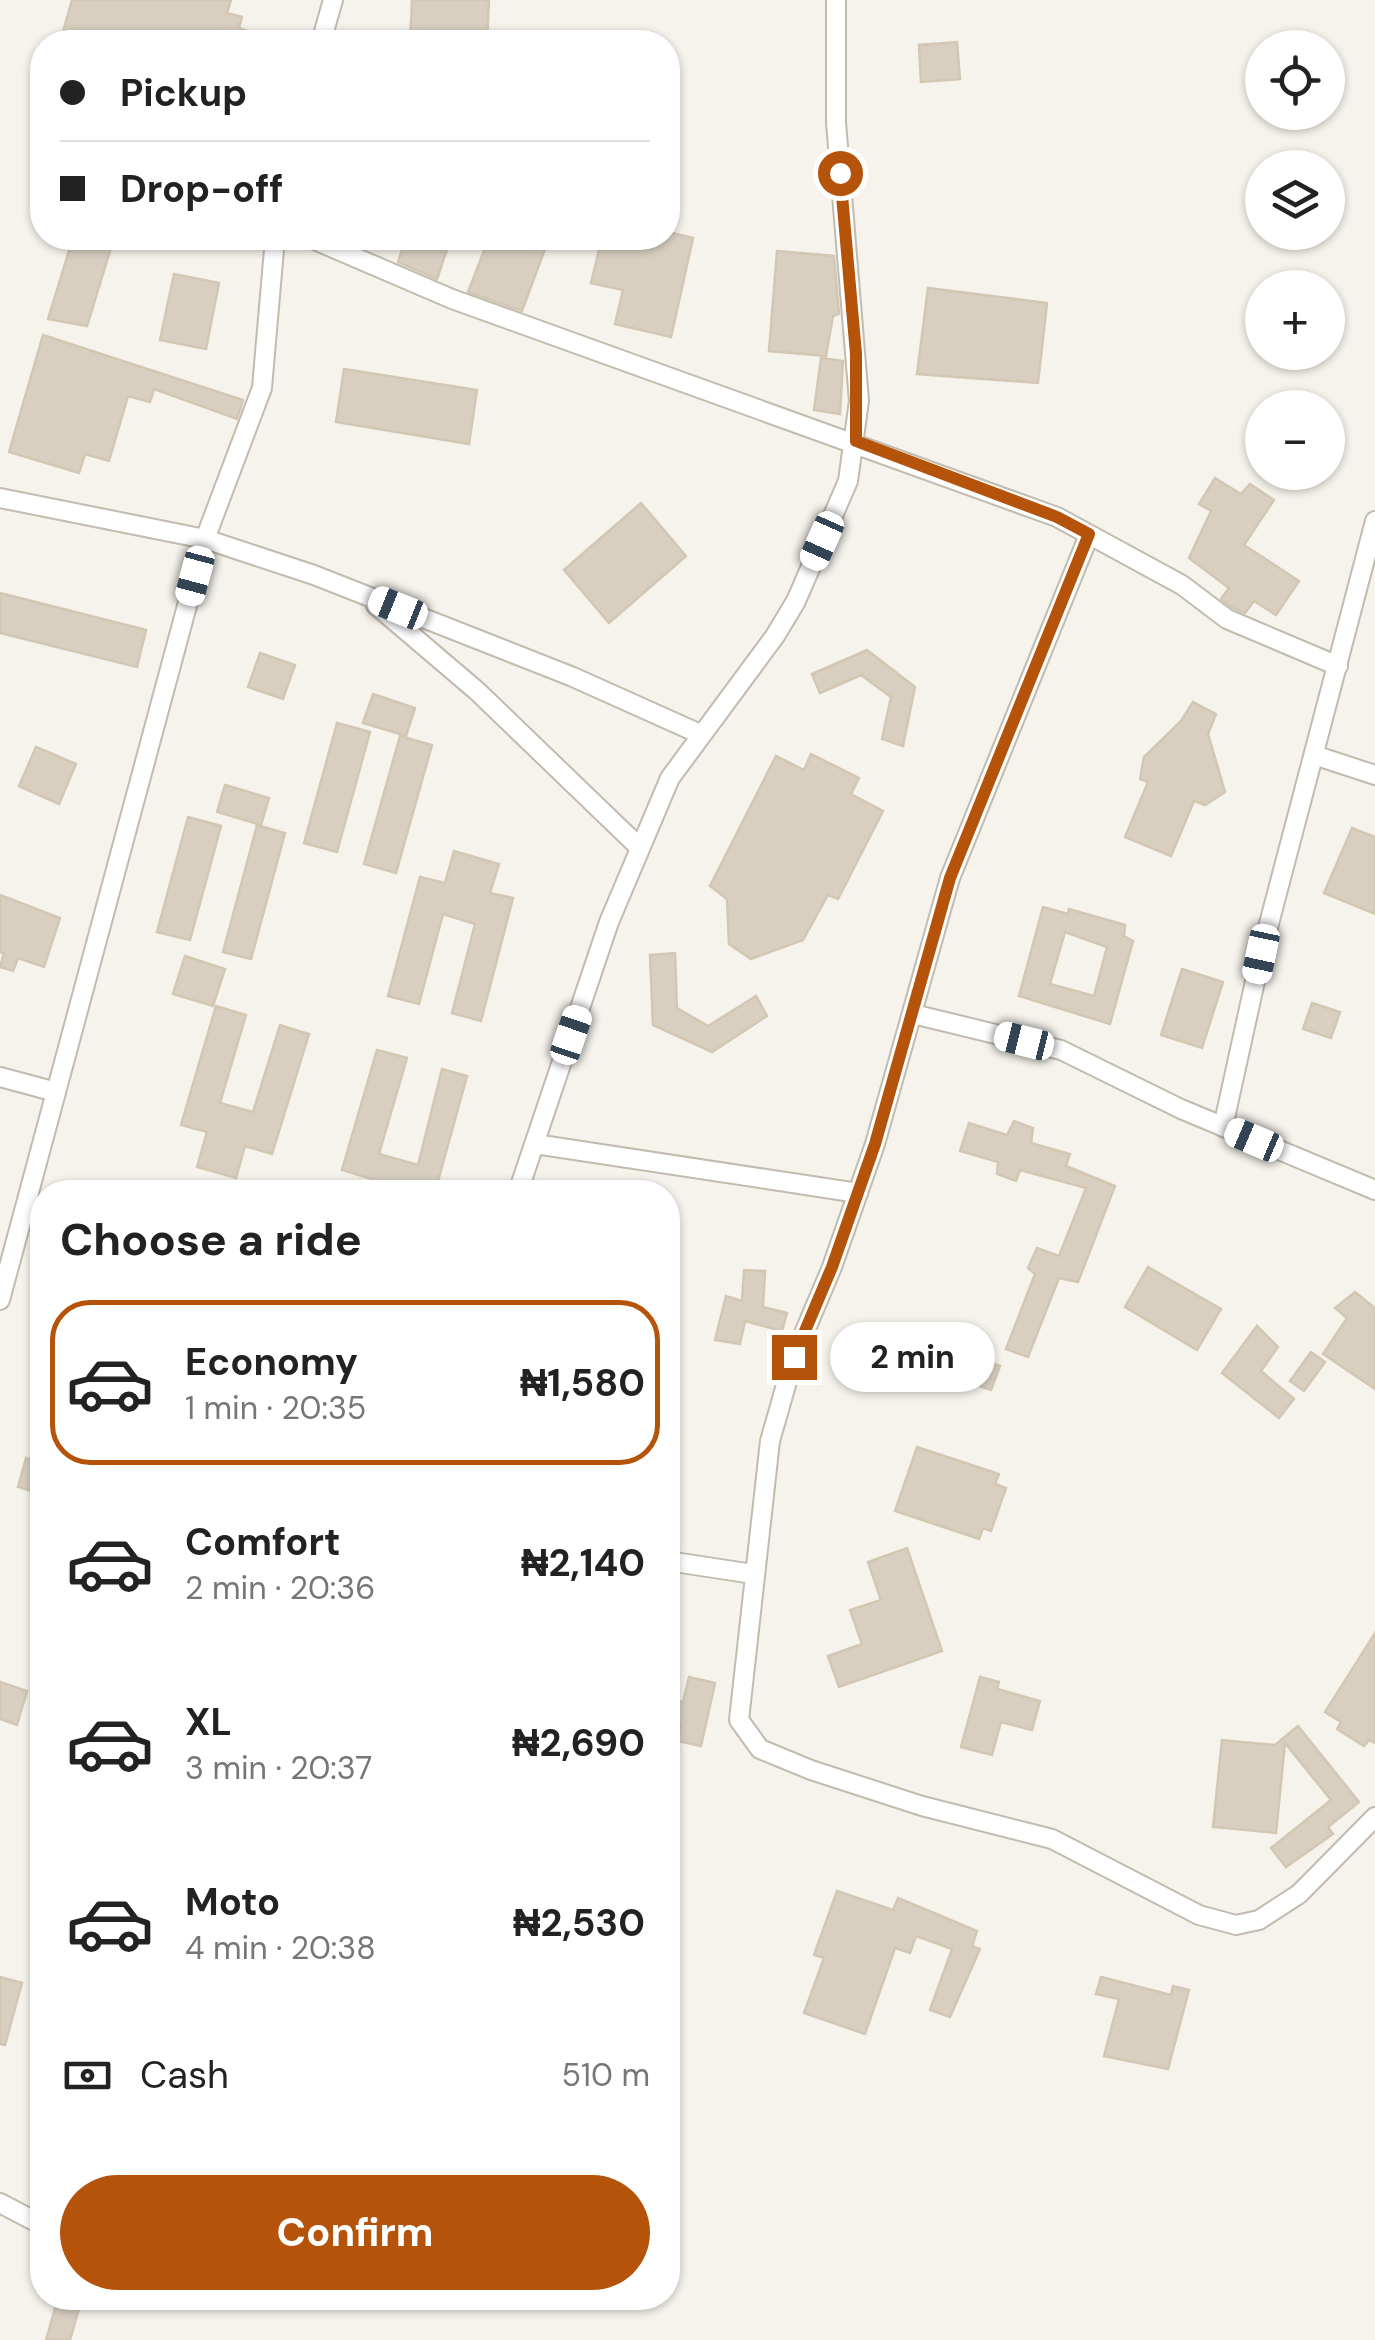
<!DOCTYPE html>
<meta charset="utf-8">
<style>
body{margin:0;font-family:"DM Sans",sans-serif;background:#f2f2f2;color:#222;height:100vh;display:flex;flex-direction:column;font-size:38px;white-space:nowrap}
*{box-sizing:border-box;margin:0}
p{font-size:32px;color:#767676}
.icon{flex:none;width:55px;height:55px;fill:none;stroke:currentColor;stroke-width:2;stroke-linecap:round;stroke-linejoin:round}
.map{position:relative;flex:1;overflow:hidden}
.panel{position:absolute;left:30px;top:1180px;width:650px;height:1130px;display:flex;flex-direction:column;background:#fff;border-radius:40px;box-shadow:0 2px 8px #0004}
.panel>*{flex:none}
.top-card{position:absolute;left:30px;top:30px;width:650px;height:220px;border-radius:40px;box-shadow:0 2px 8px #0004;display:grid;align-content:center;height:220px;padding:0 30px;background:#fff}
.buttons{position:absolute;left:1245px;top:30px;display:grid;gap:20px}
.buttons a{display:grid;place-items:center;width:100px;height:100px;border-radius:50%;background:#fff;box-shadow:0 2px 8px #0004;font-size:50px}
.end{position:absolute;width:45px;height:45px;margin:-22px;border:12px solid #b45309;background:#fff;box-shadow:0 0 0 5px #fff}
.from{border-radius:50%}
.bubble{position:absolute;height:70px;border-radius:35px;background:#fff;box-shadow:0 2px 8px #0004;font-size:32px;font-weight:700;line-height:70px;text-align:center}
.car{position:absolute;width:30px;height:60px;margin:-30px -15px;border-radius:12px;box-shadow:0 0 8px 2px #0007;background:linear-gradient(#fff 24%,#345 0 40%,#fff 0 76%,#345 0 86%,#fff 0)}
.top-card b{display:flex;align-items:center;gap:35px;height:95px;font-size:38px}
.top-card b+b{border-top:2px solid #e0e0e0}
.top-card i{width:25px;height:25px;background:#222}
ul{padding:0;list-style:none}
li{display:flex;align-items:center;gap:30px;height:165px;margin:0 20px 15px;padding:0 10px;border:5px solid transparent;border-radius:40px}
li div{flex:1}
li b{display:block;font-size:38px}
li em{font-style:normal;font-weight:700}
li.on{border-color:#b45309}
li>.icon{width:90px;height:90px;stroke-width:1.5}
h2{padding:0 30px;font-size:45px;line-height:120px}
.pay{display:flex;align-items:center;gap:25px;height:110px;padding:0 30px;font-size:38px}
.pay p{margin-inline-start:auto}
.action{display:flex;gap:20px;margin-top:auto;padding:20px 30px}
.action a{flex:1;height:115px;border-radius:60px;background:#b45309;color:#fff;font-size:40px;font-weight:700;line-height:115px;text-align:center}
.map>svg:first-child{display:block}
.building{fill:#d8cfc1;stroke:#d3c7b4;stroke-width:2.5;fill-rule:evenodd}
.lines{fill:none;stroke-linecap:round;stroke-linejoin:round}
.minor-casing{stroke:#c2bbae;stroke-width:22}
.minor{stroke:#fff;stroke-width:18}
.route{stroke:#b45309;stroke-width:12}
</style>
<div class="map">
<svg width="1375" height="2340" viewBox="0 0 1375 2340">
<rect width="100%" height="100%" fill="#f6f3ec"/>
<g class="building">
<polygon points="72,0 231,0 227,13 242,17 239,28 275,42 60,42"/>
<polygon points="412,0 489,0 487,42 410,42"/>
<polygon points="957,42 960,79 921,82 919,45"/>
<polygon points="668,232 693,238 671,337 615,324 623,290 591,283 602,238 668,238"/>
<polygon points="73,238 114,238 87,326 48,319"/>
<polygon points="406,238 451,238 437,279 398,262"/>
<polygon points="489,238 548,241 522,311 468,292"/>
<polygon points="777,251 834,256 839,314 833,316 826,356 769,351"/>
<polygon points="174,274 219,283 206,349 160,340"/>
<polygon points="928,288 1047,303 1038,383 917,374"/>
<polygon points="43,335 243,400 237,419 154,389 150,402 128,396 109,461 85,454 79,473 9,452"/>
<polygon points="821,358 843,361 840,414 814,410"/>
<polygon points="344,369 477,390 469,444 336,422"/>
<polygon points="1215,478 1241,494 1250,484 1274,500 1244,545 1299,581 1276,615 1254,601 1245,613 1233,608 1221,599 1229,588 1189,558 1211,511 1199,504"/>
<polygon points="641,503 686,556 609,623 564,570"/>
<polygon points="0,593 146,630 137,667 0,633"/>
<polygon points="867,650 915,687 903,746 882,739 891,697 861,675 820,693 812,674"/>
<polygon points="260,653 295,665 283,699 248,687"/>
<polygon points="373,694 415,708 406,736 363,723"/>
<polygon points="1193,702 1216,714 1208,734 1225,792 1205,805 1194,801 1171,856 1125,837 1148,782 1140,779 1144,757 1181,721"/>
<polygon points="337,723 370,732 337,852 304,843"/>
<polygon points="400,736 432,745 396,873 364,864"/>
<polygon points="36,747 76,764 59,804 19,786"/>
<polygon points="811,754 859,778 851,794 883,811 838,899 828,895 803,940 751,959 729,944 727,899 710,886 776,756 804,770"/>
<polygon points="225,785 269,798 261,825 217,812"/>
<polygon points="188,817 221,826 190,940 157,932"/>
<polygon points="257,825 285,833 251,959 223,952"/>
<polygon points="1352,828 1375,837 1375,914 1324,893"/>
<polygon points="454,851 499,864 490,893 513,898 481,1021 452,1013 475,924 443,914 419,1004 388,996 420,877 445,883"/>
<polygon points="0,895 60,918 44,967 18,958 13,971 0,967 4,953 0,952"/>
<path d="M1043 907 1068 914 1069 909 1125 925 1124 936 1133 941 1110 1024 1019 996ZM1065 932 1107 947 1094 996 1050 984Z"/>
<polygon points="675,953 677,1008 708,1026 756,996 767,1016 712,1052 653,1025 650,955"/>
<polygon points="185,956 225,969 213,1006 173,994"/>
<polygon points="1182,969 1223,982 1202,1048 1161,1035"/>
<polygon points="1312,1003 1340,1012 1331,1038 1303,1029"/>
<polygon points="216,1006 246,1015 220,1103 253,1112 280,1025 309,1034 272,1154 245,1146 236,1178 197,1167 207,1132 181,1125"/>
<polygon points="377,1050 407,1058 379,1154 418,1165 442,1069 467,1076 435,1192 367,1192 372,1179 342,1170"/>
<polygon points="1014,1121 1033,1128 1031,1143 1070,1154 1066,1166 1115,1186 1078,1282 1059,1278 1028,1357 1006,1349 1035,1274 1028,1268 1037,1248 1059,1256 1086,1188 1020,1170 1016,1181 997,1174 998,1162 960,1151 969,1123 1007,1135"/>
<polygon points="1148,1267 1221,1309 1197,1350 1125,1307"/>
<polygon points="744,1270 765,1271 763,1307 787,1313 782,1331 745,1321 740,1344 715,1340 726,1296 742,1301"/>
<polygon points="1355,1292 1375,1308 1375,1389 1323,1354 1347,1318 1335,1308"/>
<polygon points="1257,1326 1278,1347 1261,1371 1294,1399 1279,1418 1222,1373"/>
<polygon points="899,1330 942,1345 950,1331 969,1337 962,1352 1000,1366 991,1390 956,1378 951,1390 927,1385 929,1368 891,1354"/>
<polygon points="1311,1352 1325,1362 1304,1391 1290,1381"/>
<polygon points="917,1447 999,1474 995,1484 1006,1488 991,1531 983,1528 979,1539 895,1511"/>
<polygon points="26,1458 42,1462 42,1494 18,1487"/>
<polygon points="907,1548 942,1651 839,1687 828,1656 862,1644 850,1610 881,1600 868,1562"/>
<polygon points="1375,1633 1375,1743 1369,1740 1364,1746 1337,1729 1341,1722 1325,1712"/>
<polygon points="689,1677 715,1683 701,1746 678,1741 681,1724 668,1721 668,1699 683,1702"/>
<polygon points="980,1677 999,1682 997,1689 1040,1701 1032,1730 1001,1722 992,1755 961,1747"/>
<polygon points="0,1682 27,1691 17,1725 0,1719"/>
<polygon points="1298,1726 1359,1802 1328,1827 1333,1834 1286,1867 1271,1848 1331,1800 1285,1743 1276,1833 1213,1827 1222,1740 1275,1745"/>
<polygon points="837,1891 893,1910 898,1898 977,1931 972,1946 980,1949 950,2017 930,2010 952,1949 916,1936 910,1953 895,1948 865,2034 804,2013 824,1958 814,1955"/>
<polygon points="0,1977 22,1983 5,2045 0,2044"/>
<polygon points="1101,1977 1171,1995 1173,1986 1189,1990 1168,2069 1104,2056 1119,1999 1096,1994"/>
<polygon points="58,2298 82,2298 70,2340 46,2340"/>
</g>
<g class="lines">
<g class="minor-casing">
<g id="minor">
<polyline points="321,42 333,0"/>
<polyline points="310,238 452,299 1057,517 1182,585 1227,619 1338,666"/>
<polyline points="0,498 205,539 314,575 573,677 700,734"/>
<polyline points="1089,535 950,878 875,1144 832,1267 794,1357 770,1441 739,1720 760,1749 811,1770 922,1806 1052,1839 1199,1915 1236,1925 1259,1920 1299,1894 1375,1817"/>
<polyline points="376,605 477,691 640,848"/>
<polyline points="1314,755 1375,775"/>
<polyline points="913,1014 1061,1050 1181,1109 1375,1190"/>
<polyline points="0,1077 56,1092"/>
<polyline points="1223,1127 1261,954 1375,521"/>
<polyline points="535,1144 858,1193"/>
<polyline points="518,1192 609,922 670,778 775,636 796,601 848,481 859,401 836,122 836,0"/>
<polyline points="0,1300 205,539 262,388 275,238"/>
<polyline points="668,1561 753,1574"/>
<polyline points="0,2203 42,2225"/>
</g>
</g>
<use href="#minor" class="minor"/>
</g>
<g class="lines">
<polyline class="route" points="794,1357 832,1267 875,1144 950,878 1089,534 1057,517 856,441 856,354 840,173"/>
</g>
</svg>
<div class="buttons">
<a><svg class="icon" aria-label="locate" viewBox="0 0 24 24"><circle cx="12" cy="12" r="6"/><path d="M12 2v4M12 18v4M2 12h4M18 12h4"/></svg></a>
<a><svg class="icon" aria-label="layers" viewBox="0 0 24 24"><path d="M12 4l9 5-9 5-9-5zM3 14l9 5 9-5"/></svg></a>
<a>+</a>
<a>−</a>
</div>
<i class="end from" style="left:840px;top:173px"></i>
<i class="end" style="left:794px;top:1357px"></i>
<div class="bubble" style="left:830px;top:1322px;width:165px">2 min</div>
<i class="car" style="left:822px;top:541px;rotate:204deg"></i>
<i class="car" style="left:195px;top:576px;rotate:195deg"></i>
<i class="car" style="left:398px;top:608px;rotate:292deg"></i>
<i class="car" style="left:1261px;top:954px;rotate:192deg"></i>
<i class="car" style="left:571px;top:1035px;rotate:19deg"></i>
<i class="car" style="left:1024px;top:1041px;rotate:284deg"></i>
<i class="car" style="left:1254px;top:1140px;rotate:293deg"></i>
<div class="top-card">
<b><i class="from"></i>Pickup</b>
<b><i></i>Drop-off</b>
</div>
<section class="panel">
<h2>Choose a ride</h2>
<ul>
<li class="on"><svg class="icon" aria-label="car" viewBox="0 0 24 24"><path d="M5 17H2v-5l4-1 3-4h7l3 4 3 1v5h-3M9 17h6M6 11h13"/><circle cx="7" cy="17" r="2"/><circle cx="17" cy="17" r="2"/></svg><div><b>Economy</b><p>1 min · 20:35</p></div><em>₦1,580</em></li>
<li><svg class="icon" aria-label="car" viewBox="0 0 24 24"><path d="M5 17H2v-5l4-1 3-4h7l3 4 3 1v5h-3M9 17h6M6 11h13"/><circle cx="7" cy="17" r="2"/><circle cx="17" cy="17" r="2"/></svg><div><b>Comfort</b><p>2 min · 20:36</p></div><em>₦2,140</em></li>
<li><svg class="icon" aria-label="car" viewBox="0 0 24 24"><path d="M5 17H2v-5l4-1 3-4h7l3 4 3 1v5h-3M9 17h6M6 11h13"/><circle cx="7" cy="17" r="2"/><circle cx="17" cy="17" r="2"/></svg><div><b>XL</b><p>3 min · 20:37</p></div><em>₦2,690</em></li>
<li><svg class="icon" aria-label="car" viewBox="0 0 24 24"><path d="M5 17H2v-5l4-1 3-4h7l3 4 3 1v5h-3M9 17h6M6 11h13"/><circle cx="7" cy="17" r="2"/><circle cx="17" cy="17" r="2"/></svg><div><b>Moto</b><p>4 min · 20:38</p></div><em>₦2,530</em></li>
</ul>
<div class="pay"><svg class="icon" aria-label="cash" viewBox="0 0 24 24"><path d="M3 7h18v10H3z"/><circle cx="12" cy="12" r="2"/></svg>Cash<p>510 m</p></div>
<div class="action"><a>Confirm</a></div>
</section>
</div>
